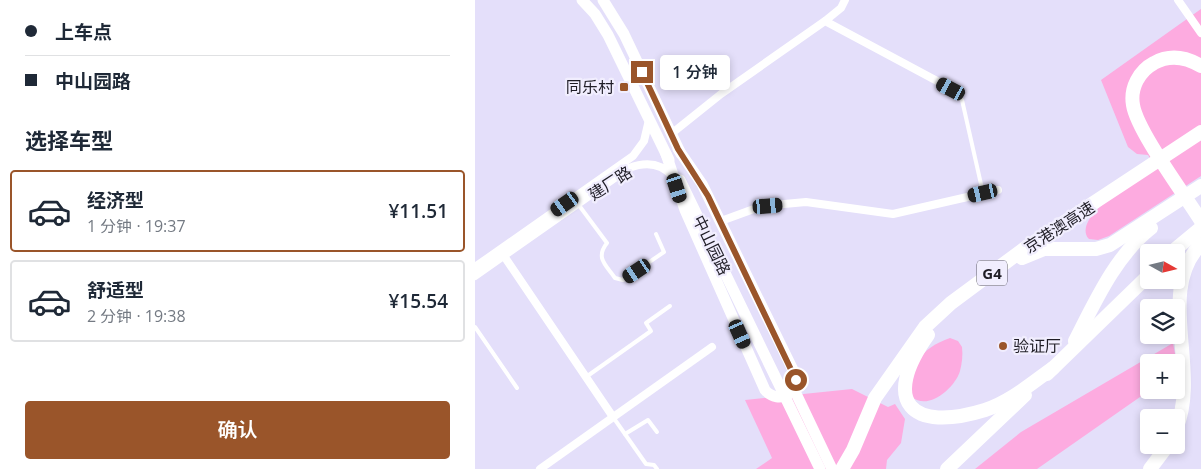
<!DOCTYPE html>
<html lang="zh">
<meta charset="utf-8">
<style>
body{margin:0;font-family:"Open Sans","Noto Sans SC",sans-serif;background:#f6f6f7;color:#1f2937;height:100vh;display:flex;flex-direction:column;font-size:19px;white-space:nowrap}
*{box-sizing:border-box;margin:0}
p{font-size:16px;color:#747a83}
.icon{flex:none;width:28px;height:28px;fill:none;stroke:currentColor;stroke-width:2;stroke-linecap:round;stroke-linejoin:round}
.map{position:relative;flex:1;overflow:hidden}
.details{display:flex;flex-direction:column;background:#fff;width:475px}
.details>*{flex:none}
.guide{display:grid;align-content:center;height:110px;padding:0 25px;background:#fff}
.needle{width:32px;rotate:98deg}
.buttons{position:absolute;left:665px;top:244px;display:grid;gap:10px}
.buttons a{display:grid;place-items:center;width:45px;height:45px;border-radius:5px;background:#fff;box-shadow:0 2px 8px #0003;font-size:25px}
.end{position:absolute;width:22px;height:22px;margin:-11px;border:6px solid #9a552a;background:#fff;box-shadow:0 0 0 2px #fff}
.from{border-radius:50%}
.bubble{position:absolute;height:35px;border-radius:5px;background:#fff;box-shadow:0 2px 8px #0003;font-size:16px;font-weight:600;line-height:35px;text-align:center}
.car{position:absolute;width:15px;height:30px;margin:-15px -8px;border-radius:6px;box-shadow:0 0 4px 1px #0007;background:linear-gradient(#222 24%,#8ab4d8 0 40%,#222 0 76%,#8ab4d8 0 86%,#222 0)}
.guide b{display:flex;align-items:center;gap:18px;height:48px;font-size:19px}
.guide b+b{border-top:1px solid #e0e1e3}
.guide i{width:12px;height:12px;background:#1f2937}
ul{padding:0;list-style:none}
li{display:flex;align-items:center;gap:15px;height:82px;margin:0 10px 8px;padding:0 15px;border:2px solid #e0e1e3;border-radius:5px}
li div{flex:1}
li b{display:block;font-size:19px}
li em{font-style:normal;font-weight:600}
li.current{border-color:#9a552a}
li>.icon{width:45px;height:45px;stroke-width:1.5}
h2{padding:0 25px;font-size:22px;line-height:60px}
.action{display:flex;gap:10px;margin-top:auto;padding:10px 25px}
.action a{flex:1;height:58px;border-radius:5px;background:#9a552a;color:#fff;font-size:20px;font-weight:600;line-height:58px;text-align:center}
main{display:flex;flex:1;min-height:0}
.map>svg:first-child{display:block}
.green{fill:#fdabe0}
.lines{fill:none;stroke-linecap:round;stroke-linejoin:round}
.service{stroke:#fff;stroke-width:4}
.minor{stroke:#fff;stroke-width:8}
.secondary{stroke:#fff;stroke-width:11}
.motorway{stroke:#fff;stroke-width:14}
.route{stroke:#9a552a;stroke-width:6}
.poi-dot{fill:#9a552a;stroke:#f1eefe;stroke-width:2}
.labels{text-anchor:middle;dominant-baseline:central;stroke-width:4.5;stroke-linejoin:round;paint-order:stroke}
.shield{fill:#f1eefe;stroke:#5e5c67;stroke-width:1}
.shield-label{font-size:15px;font-weight:bold;fill:#1f1d26}
.poi-label{font-size:16px;fill:#1f1d26;stroke:#f1eefe;text-anchor:end}
.street-label{font-size:16px;fill:#1f1d26;stroke:#f1eefe}
</style>
<main>
<section class="details">
<div class="guide">
<b><i class="from"></i>上车点</b>
<b><i></i>中山园路</b>
</div>
<h2>选择车型</h2>
<ul>
<li class="current"><svg class="icon" aria-label="car" viewBox="0 0 24 24"><path d="M5 17H2v-5l4-1 3-4h7l3 4 3 1v5h-3M9 17h6M6 11h13"/><circle cx="7" cy="17" r="2"/><circle cx="17" cy="17" r="2"/></svg><div><b>经济型</b><p>1 分钟 · 19:37</p></div><em>¥11.51</em></li>
<li><svg class="icon" aria-label="car" viewBox="0 0 24 24"><path d="M5 17H2v-5l4-1 3-4h7l3 4 3 1v5h-3M9 17h6M6 11h13"/><circle cx="7" cy="17" r="2"/><circle cx="17" cy="17" r="2"/></svg><div><b>舒适型</b><p>2 分钟 · 19:38</p></div><em>¥15.54</em></li>
</ul>
<div class="action"><a>确认</a></div>
</section>
<div class="map">
<svg width="726" height="469" viewBox="0 0 726 469">
<rect width="100%" height="100%" fill="#e4dffa"/>
<g class="green">
<path d="M726 9V176L634 236 623 240 614 239C595 217 665 177 680 166L673 155 662 154 653 147 626 80Z"/>
<path d="M475 338 483 341 487 347C488 355 487 363 485 371 480 388 453 411 437 397 432 367 446 348 475 338Z"/>
<polygon points="698,343 703,370 701,371 701,362 674,362 675,390 562,469 500,469 546,432"/>
<polygon points="377,389 413,407 420,404 430,419 426,443 412,460 411,469 281,469 297,458 270,400"/>
</g>
<g class="lines">
<g class="service">
<polyline points="477,89 487,100 508,193"/>
<path d="M103 204 132 243C120 258 131 265 140 278L148 280 189 252 181 234"/>
<polyline points="0,327 42,388"/>
<polyline points="111,377 176,331 171,323 195,306"/>
<polyline points="138,417 171,464 179,465 182,469"/>
<polyline points="150,434 173,420 182,432"/>
</g>
<g class="minor">
<polyline points="703,0 726,33"/>
<polyline points="350,21 366,8 370,0"/>
<polyline points="196,134 246,94 350,21 477,89"/>
<polyline points="246,221 287,206 331,202 418,214 523,190"/>
<polyline points="27,253 138,417"/>
<polyline points="0,267 158,156 169,141 174,120"/>
<path d="M0 276 154 168C170 162 185 162 197 176"/>
<polyline points="65,469 237,347"/>
</g>
<g class="secondary">
<polyline points="107,0 120,14 133,35 194,160"/>
<polyline points="128,0 149,34 206,154"/>
<path d="M191 154 210 210 290 390C304 406 327 392 319 372L227 184 203 149"/>
<polyline points="205,180 345,469"/>
<polyline points="317,385 357,469"/>
</g>
<g class="motorway">
<path d="M726 66C711 57 695 54 679 63 664 71 655 88 658 105 662 131 710 195 726 221"/>
<polyline points="697,252 726,228"/>
<polyline points="547,258 569,249 621,249 635,245 726,186"/>
<path d="M453 335C405 402 436 433 510 410 535 402 557 383 578 368"/>
<path d="M600 341C620 302 641 255 676 228"/>
<polyline points="572,374 674,275"/>
<path d="M701 429C726 370 680 291 726 244"/>
<polyline points="367,469 378,450 400,398 450,327 476,303 553,246 726,132"/>
<polyline points="472,469 550,395"/>
<polyline points="675,469 693,445"/>
</g>
</g>
<g class="lines">
<polyline class="route" points="167,72 203,149 233,196 321,380"/>
</g>
<g class="poi-dot">
<rect x="144" y="82" width="10" height="10" rx="2.5"/>
<circle cx="528" cy="346" r="5"/>
</g>
<g class="labels">
<rect class="shield" x="502" y="260.5" width="30" height="25" rx="4"/>
<g class="shield-label">
<text x="517" y="273">G4</text>
</g>
<g class="poi-label">
<text x="139" y="87">同乐村</text>
<text x="538" y="346" text-anchor="start">验证厅</text>
</g>
<g class="street-label">
<text transform="translate(135 183) rotate(-33)">建厂路</text>
<text transform="translate(584 227) rotate(-33)">京港澳高速</text>
<text transform="translate(237 245) rotate(64)">中山园路</text>
</g>
</g>
</svg>
<div class="buttons">
<a><svg class="needle" viewBox="-14 -14 28 28"><path d="M0-13l5 13h-10z" fill="#e53935"/><path d="M0 13l5-13h-10z" fill="#747a83"/></svg></a>
<a><svg class="icon" aria-label="layers" viewBox="0 0 24 24"><path d="M12 4l9 5-9 5-9-5zM3 14l9 5 9-5"/></svg></a>
<a>+</a>
<a>−</a>
</div>
<i class="end from" style="left:321px;top:380px"></i>
<i class="end" style="left:167px;top:72px"></i>
<div class="bubble" style="left:185px;top:55px;width:70px">1 分钟</div>
<i class="car" style="left:476px;top:89px;rotate:298deg"></i>
<i class="car" style="left:202px;top:188px;rotate:162deg"></i>
<i class="car" style="left:508px;top:193px;rotate:257deg"></i>
<i class="car" style="left:90px;top:204px;rotate:235deg"></i>
<i class="car" style="left:293px;top:206px;rotate:85deg"></i>
<i class="car" style="left:162px;top:271px;rotate:236deg"></i>
<i class="car" style="left:265px;top:334px;rotate:156deg"></i>
</div>
</main>
